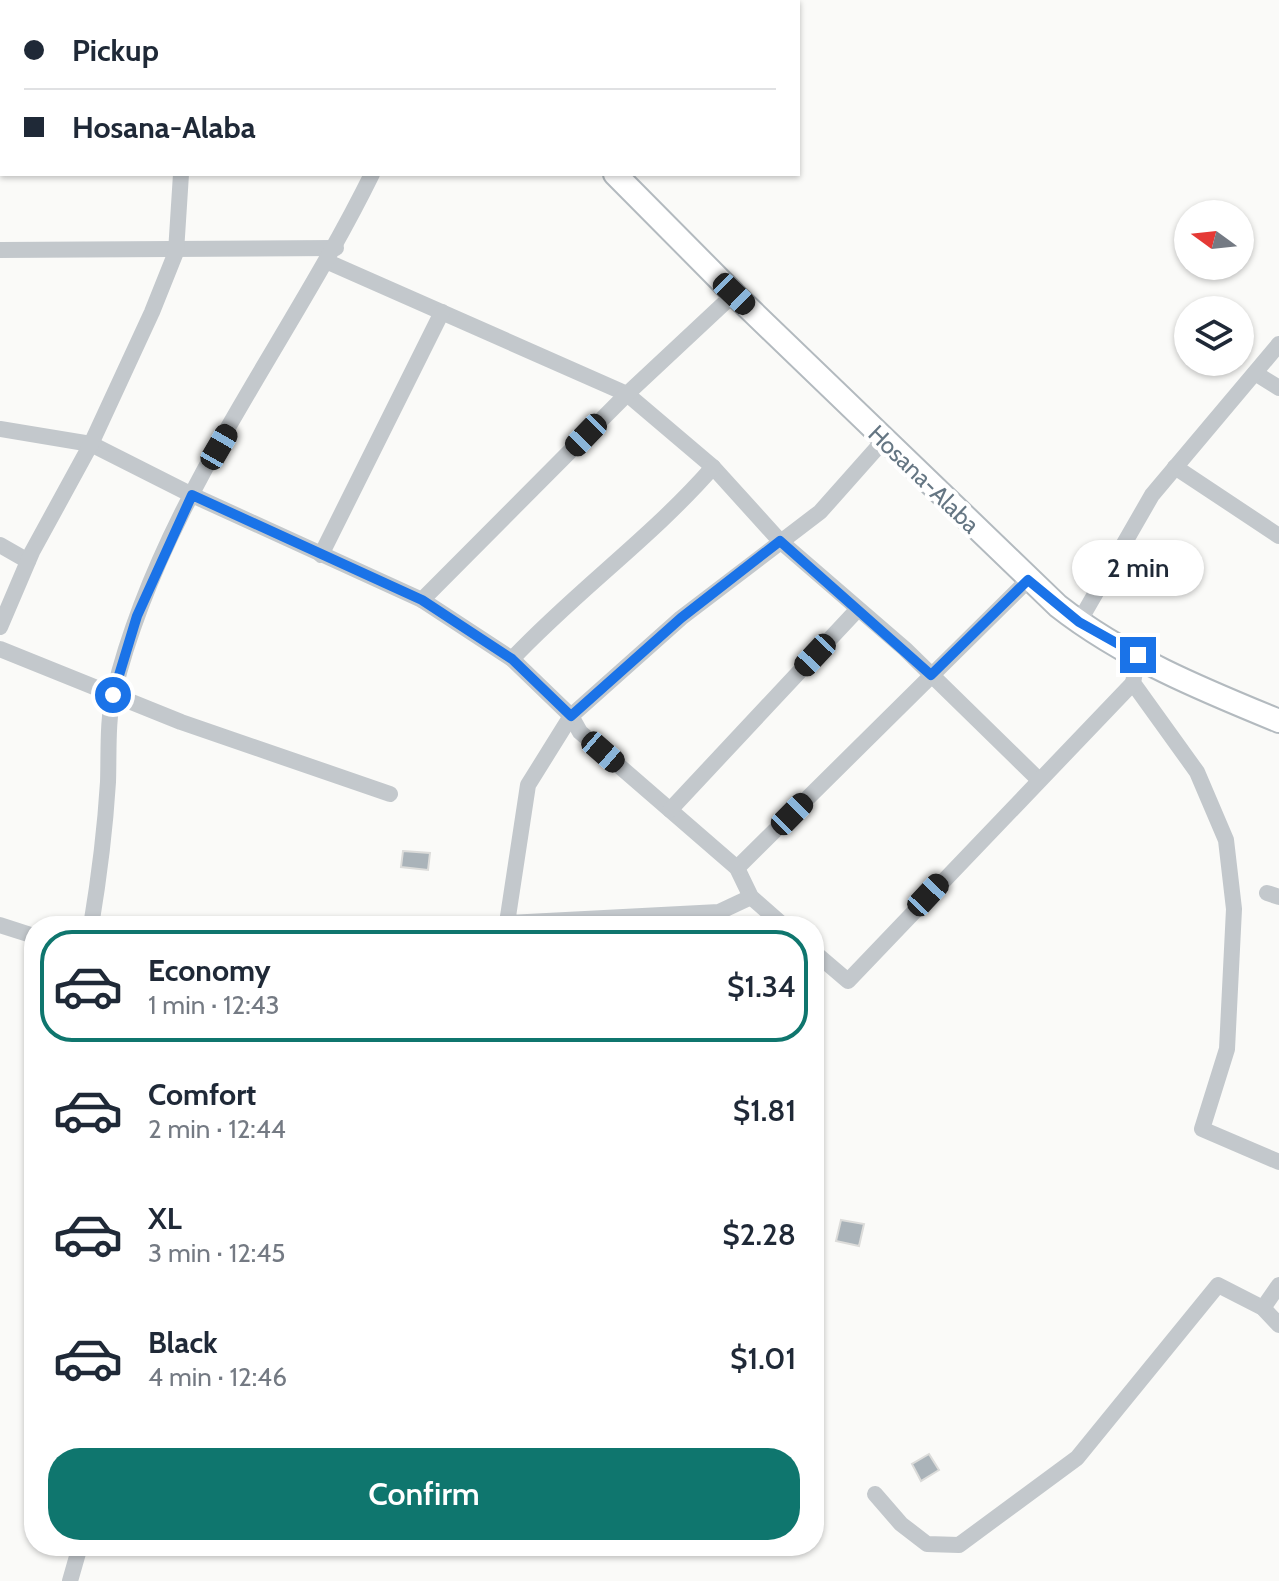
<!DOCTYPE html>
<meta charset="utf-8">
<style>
body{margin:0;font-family:Cabin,sans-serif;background:#f2f2f3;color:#1f2937;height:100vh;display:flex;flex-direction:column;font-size:30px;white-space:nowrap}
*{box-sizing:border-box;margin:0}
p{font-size:26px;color:#747a83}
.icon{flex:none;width:44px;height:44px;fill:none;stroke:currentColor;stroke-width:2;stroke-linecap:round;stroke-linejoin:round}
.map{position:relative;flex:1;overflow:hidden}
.details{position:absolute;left:24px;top:916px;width:800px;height:640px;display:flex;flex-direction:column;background:#fff;border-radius:32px;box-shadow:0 2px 6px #0004}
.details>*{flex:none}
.banner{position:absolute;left:0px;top:0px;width:800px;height:176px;box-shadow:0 2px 6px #0004;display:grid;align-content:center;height:176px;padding:0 24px;background:#fff}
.needle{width:52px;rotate:285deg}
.fabs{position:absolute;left:1174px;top:200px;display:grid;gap:16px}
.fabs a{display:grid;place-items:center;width:80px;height:80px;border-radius:50%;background:#fff;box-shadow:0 2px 6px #0004;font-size:40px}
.end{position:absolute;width:36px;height:36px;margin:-18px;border:10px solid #1a73e8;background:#fff;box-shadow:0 0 0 4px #fff}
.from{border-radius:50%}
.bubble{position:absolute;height:56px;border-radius:28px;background:#fff;box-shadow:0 2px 6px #0004;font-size:26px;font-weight:600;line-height:56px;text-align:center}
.car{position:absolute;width:24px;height:48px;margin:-24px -12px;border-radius:10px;box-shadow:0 0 6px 2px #0007;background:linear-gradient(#222 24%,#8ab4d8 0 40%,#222 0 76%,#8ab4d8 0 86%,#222 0)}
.banner b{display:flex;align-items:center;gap:28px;height:76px;font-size:30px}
.banner b+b{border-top:2px solid #e0e1e3}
.banner i{width:20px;height:20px;background:#1f2937}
ul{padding:14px 0 0;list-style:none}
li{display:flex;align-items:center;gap:24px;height:112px;margin:0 16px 12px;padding:0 8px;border:4px solid transparent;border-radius:32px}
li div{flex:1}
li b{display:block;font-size:30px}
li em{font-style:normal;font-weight:600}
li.selected{border-color:#0f766e}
li>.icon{width:72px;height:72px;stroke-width:1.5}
.cta{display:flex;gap:16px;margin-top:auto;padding:16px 24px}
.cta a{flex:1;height:92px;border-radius:32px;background:#0f766e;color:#fff;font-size:32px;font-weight:600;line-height:92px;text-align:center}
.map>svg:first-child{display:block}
.building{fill:#aab3b9;stroke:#dcdcda;stroke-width:2}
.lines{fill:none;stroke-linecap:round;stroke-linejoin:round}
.secondary-casing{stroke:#b3babf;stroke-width:26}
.street{stroke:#c3c8cc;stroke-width:16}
.secondary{stroke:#fff;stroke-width:22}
.route{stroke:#1a73e8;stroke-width:10}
.labels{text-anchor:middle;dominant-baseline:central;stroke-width:8;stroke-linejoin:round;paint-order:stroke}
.street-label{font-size:24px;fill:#657683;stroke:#fff}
</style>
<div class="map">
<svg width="1279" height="1581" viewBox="0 0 1279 1581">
<rect width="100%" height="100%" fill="#fafaf8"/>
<g class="building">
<polygon points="403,851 430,853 428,870 401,867"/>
<polygon points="841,1220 864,1224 859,1246 836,1241"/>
<polygon points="929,1454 939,1470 921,1481 912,1464"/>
</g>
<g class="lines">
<g class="secondary-casing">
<g id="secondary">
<polyline points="444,0 452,2"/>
<path d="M615 174 734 294 1058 606C1123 657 1203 690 1279 721"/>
</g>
</g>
<g class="street">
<polyline points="179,0 179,2"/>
<polyline points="695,0 696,2"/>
<polyline points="491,2 491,0"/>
<polyline points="0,121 2,121"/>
<polyline points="0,250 336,248"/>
<polyline points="328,262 627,394 713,467 780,541 905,649 1038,779"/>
<polyline points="1255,373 1279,388"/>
<polyline points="0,429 91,444 192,495 422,600 512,659 571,716 580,732 737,868 751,897 784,926"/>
<polyline points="1175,467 1279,536"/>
<polyline points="0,545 28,561"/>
<polyline points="321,555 442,312"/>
<polyline points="422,600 627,394 734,294"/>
<polyline points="1079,622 1152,495 1279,344"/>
<polyline points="0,627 32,552 91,444 152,312 176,252 181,174"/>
<polyline points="0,649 181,722 390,794"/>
<polyline points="1138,655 1133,683 1197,772 1226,840 1234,909 1227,1049 1202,1129 1279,1162"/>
<path d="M512 659C576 591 652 537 713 467"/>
<polyline points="670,810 858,609"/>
<polyline points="737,868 1028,580"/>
<polyline points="1267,893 1279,897"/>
<polyline points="751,897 719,912 507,923 528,785 571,716 681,618 820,512 884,440"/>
<polyline points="0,925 34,936"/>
<path d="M91 926C99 878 105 831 108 782 109 753 107 720 114 692 160 503 288 345 372 174"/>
<polyline points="814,952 848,981 1133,683"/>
<polyline points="1263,1308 1279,1285"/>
<polyline points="875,1494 901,1524 927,1544 959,1545 1077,1458 1218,1285 1263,1308 1279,1325"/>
<polyline points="70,1581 80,1546"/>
</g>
<use href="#secondary" class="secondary"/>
</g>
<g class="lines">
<polyline class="route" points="113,695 137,616 192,495 422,600 512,659 571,716 681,618 780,541 931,675 1028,580 1079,622 1138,655"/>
</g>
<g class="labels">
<g class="street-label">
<text transform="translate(924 479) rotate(44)">Hosana-Alaba</text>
</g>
</g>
</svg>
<div class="fabs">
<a><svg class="needle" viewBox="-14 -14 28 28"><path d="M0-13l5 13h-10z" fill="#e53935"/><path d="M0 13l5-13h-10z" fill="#747a83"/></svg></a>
<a><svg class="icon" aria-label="layers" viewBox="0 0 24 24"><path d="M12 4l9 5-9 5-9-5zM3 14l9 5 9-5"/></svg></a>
</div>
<i class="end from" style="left:113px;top:695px"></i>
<i class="end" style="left:1138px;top:655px"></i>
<div class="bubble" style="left:1072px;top:540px;width:132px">2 min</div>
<i class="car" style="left:734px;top:294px;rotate:134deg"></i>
<i class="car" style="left:586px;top:435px;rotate:224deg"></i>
<i class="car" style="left:219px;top:447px;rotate:30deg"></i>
<i class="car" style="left:815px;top:655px;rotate:223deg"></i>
<i class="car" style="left:603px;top:752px;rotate:131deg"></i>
<i class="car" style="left:792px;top:814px;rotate:45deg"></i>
<i class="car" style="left:928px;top:895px;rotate:43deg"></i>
<div class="banner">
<b><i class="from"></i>Pickup</b>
<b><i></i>Hosana-Alaba</b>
</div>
<section class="details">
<ul>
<li class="selected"><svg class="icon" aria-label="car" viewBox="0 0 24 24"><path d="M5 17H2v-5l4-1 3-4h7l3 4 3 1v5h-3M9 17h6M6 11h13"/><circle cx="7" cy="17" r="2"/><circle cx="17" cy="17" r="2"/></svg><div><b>Economy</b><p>1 min · 12:43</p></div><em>$1.34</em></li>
<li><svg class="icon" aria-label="car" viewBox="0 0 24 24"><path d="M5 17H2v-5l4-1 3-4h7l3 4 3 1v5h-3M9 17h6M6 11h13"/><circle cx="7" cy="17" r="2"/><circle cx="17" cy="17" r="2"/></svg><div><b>Comfort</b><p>2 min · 12:44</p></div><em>$1.81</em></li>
<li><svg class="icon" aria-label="car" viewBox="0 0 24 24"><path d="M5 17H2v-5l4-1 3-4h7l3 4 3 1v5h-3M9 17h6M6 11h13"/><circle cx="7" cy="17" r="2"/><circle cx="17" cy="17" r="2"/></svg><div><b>XL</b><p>3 min · 12:45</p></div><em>$2.28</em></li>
<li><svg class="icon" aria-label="car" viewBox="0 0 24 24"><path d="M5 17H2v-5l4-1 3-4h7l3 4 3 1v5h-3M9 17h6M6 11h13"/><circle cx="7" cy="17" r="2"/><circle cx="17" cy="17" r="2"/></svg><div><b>Black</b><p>4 min · 12:46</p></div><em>$1.01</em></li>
</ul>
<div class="cta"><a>Confirm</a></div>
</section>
</div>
